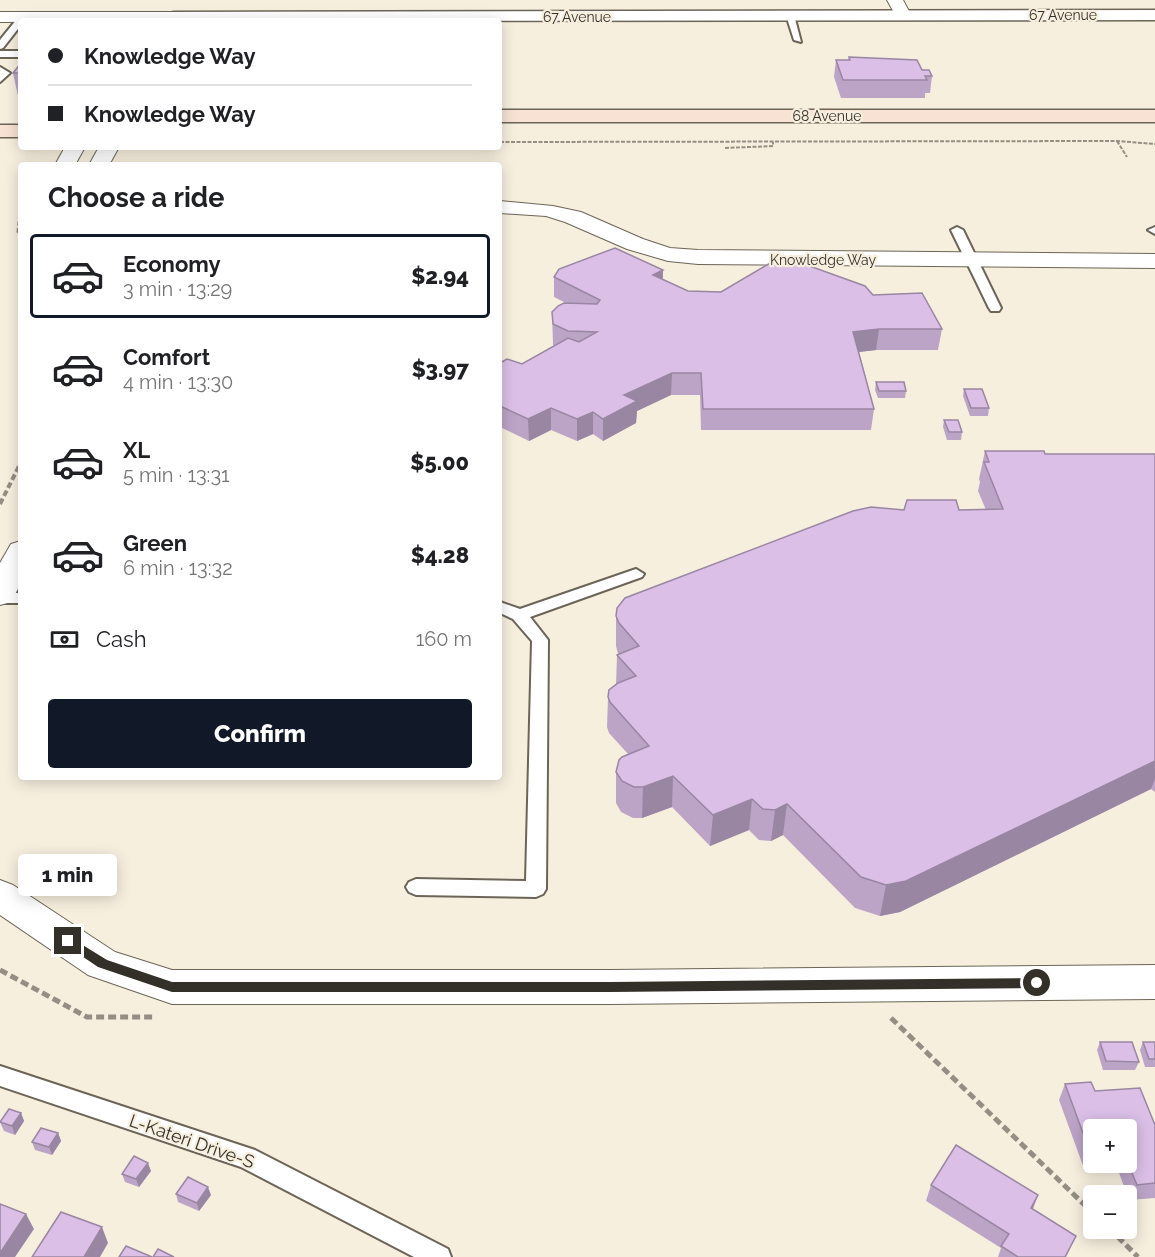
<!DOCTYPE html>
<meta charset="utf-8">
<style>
body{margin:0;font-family:Raleway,sans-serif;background:#f6f6f6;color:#202124;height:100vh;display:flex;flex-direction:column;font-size:22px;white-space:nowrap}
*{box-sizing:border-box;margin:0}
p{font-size:20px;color:#757577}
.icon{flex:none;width:33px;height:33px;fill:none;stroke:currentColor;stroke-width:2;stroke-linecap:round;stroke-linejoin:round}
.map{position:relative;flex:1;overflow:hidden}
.side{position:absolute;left:18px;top:162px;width:484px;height:618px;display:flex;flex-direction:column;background:#fff;border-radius:6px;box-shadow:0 3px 15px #0003}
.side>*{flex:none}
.top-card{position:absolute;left:18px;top:18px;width:484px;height:132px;border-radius:6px;box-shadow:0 3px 15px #0003;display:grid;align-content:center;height:132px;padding:0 30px;background:#fff}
.buttons{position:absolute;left:1083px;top:1119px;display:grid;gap:12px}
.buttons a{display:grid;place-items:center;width:54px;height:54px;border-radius:6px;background:#fff;box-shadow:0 3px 15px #0003;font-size:30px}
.end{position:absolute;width:27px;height:27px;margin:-14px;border:8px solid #332f29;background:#fff;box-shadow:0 0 0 3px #fff}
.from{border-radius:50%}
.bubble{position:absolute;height:42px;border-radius:6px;background:#fff;box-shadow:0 3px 15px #0003;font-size:20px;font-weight:800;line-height:42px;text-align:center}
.top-card b{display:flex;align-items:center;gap:21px;height:57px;font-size:22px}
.top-card b+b{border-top:2px solid #e0e0e0}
.top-card i{width:15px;height:15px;background:#202124}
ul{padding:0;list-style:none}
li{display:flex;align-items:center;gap:18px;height:84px;margin:0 12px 9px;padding:0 18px;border:3px solid transparent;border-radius:6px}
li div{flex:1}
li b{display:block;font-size:22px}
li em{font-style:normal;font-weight:800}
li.current{border-color:#111827}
li>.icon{width:54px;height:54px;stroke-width:1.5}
h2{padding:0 30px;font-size:27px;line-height:72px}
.pay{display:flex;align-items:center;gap:15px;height:66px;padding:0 30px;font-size:22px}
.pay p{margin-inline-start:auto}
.primary-button{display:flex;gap:12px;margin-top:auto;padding:12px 30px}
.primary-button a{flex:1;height:69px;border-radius:6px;background:#111827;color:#fff;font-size:24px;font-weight:800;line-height:69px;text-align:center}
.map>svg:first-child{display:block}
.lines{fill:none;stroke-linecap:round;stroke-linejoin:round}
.service-casing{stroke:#6c6557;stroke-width:4}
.minor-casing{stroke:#6c6557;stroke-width:2}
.tertiary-casing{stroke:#6c6557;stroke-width:3}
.secondary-casing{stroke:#6c6557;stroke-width:3}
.path-far3{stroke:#948e83;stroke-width:2;stroke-dasharray:4 1.5;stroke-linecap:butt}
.path-far2{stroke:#948e83;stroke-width:3;stroke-dasharray:4.5 2;stroke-linecap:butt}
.path-far1{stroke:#948e83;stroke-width:4;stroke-dasharray:6 3;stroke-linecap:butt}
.path{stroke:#948e83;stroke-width:5;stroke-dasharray:8 4;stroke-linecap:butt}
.service{fill:#fff;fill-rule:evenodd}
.minor{fill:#fff;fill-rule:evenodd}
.tertiary{fill:#fff;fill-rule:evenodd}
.secondary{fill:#f7e2d3;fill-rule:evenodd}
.wall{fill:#bca4c7}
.shaded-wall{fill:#9986a2}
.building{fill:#dbbfe7;stroke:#9986a2;stroke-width:1.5}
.route{fill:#332f29}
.labels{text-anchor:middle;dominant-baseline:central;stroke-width:4.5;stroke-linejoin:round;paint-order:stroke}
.far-street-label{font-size:14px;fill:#332f29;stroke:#f7efde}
.near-street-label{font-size:18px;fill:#332f29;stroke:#f7efde}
</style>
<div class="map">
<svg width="1155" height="1257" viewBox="0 0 1155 1257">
<rect width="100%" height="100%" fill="#f7efde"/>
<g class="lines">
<g class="service-casing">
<g id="service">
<polygon points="790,12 794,15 801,42 794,40 786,15"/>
<polygon points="21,14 28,16 24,21 21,21 21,25 3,48 0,49 0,40"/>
<rect x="0" y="51" width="21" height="6"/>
<polygon points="0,67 10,73 0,82"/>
<polygon points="957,227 963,230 1001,308 999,311 991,311 989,308 951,230"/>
<polygon points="1155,227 1155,234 1148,230"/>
<polygon points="636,569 644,574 642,577 530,617 548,640 546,889 543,894 536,897 416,895 409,892 406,887 409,882 416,879 526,881 532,641 513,619 500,613 500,602 520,609"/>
<rect x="0" y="593" width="21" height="10"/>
<polygon points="0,1066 255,1150 448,1249 451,1257 414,1257 241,1167 0,1086"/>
</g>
</g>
<g class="minor-casing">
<g id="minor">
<polygon points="887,0 903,0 911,15 909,18 897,18"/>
<polygon points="0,12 174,12 182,17 178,21 0,22"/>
<polygon points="65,147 85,147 75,165 55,165"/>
<polygon points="99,147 119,147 109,165 89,165"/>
<polygon points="500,201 553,206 581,212 643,239 670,248 698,250 1155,254 1155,268 698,264 668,261 627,249 565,222 546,216 500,213"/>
<polygon points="21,541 21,583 11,602 0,605 0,563 11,544"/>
<polygon points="0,880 13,885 115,952 172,970 610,970 1155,965 1155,999 610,1004 172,1004 88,975 0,915"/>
</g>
</g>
<g class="tertiary-casing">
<polygon id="tertiary" points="1155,10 1155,20 170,21 165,17 168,13 174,12"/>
</g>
<g class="secondary-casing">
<g id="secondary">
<rect x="500" y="110" width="655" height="12"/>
<rect x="0" y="125" width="21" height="12"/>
</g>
</g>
<g class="path-far3">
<polyline points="1117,141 1127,157"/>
<polyline points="500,142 1117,141 1155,144"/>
<polyline points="725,148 773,146 773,142"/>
</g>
<polyline class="path-far2" points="21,202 18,232 21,235"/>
<polyline class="path-far1" points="0,504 21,462"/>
<g class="path">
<polyline points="0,970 87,1017 156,1017"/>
<polyline points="891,1018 1094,1214"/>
<polyline points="1109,1228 1138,1257"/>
</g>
<use href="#service" class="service"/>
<use href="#minor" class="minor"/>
<use href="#tertiary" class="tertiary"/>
<use href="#secondary" class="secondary"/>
</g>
<g class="wall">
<polygon points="849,57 922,70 932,76 930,93 925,93 925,98 841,98 834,77 836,60 848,60"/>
<polygon points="21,63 21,96 18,96 13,73"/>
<polygon points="663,270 663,279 688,291 873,295 942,329 938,350 876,350 859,352 874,409 871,430 701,430 700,395 671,395 637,411 636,423 603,441 593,434 577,441 551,430 529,441 500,427 500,363 522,364 555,346 553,345 552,312 566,303 554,297 554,277"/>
<polygon points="876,382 906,391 905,398 878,398 875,390"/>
<polygon points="964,389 989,408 988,416 970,416 963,396"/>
<polygon points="944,420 962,432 961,440 947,440 943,427"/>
<polygon points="985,451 1045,454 1155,454 1155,792 1151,789 900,912 880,916 855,908 783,835 771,841 759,840 749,830 710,846 672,807 642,818 633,818 621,812 616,803 616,772 628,754 609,733 607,727 608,697 616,685 617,655 618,654 616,646 616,616 904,510 986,510 978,491 980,482 979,479"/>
<polygon points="1100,1042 1139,1062 1135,1070 1103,1070 1097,1050"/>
<polygon points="1143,1042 1155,1042 1155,1067 1145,1067 1140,1050"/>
<polygon points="1065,1084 1095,1091 1155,1125 1155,1198 1129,1200 1115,1162 1126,1162 1126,1130 1094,1130 1094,1162 1111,1162 1108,1170 1085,1171 1059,1100"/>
<polygon points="21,1113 24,1121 15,1135 4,1131 0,1122"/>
<polygon points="58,1133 61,1141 52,1155 35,1150 32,1142"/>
<polygon points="151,1171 139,1187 125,1182 122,1174"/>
<polygon points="931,1185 1038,1195 1033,1209 1076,1236 1066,1257 998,1257 1001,1248 926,1201"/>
<polygon points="176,1194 211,1195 199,1211 178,1202"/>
</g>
<g class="shaded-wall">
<polygon points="663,270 662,290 653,275"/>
<polygon points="879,329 876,350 850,353 853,332"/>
<polygon points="672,373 671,395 637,411 636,423 603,441 603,419 624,395"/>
<polygon points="551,408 551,430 529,441 528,419"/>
<polygon points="593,412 593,434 577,441 577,419"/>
<polygon points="1155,761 1155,779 1151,789 900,912 880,916 886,885"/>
<polygon points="673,776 672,807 642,818 643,787"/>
<polygon points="752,799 749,830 710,846 713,815"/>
<polygon points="787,804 783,835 771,841 775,810"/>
<polygon points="21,1113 24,1121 15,1135 12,1126"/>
<polygon points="58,1133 61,1141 52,1155 49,1147"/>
<polygon points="148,1163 151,1171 139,1187 136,1179"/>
<polygon points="208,1187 211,1195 199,1211 197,1203"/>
<polygon points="1038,1195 1032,1210 1031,1208"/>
<polygon points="26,1214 34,1229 15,1257 0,1257 0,1253"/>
<polygon points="102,1227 108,1243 100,1257 84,1257"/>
</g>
<g class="building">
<polygon points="849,57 917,60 922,70 929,70 932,76 925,76 927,80 843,80 836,60 850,60"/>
<polygon points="21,63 21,73 13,73"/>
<polygon points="615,248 663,270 653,275 688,291 721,292 782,256 865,286 873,295 922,293 942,329 879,329 853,332 874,409 703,409 701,373 672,373 624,395 637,401 603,419 593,412 577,419 551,408 528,419 500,406 500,363 507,359 522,364 568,338 579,342 597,332 568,331 553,324 552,312 558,306 564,303 597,304 600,300 554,277 559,269"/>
<polygon points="876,382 904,382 906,391 879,391"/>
<polygon points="964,389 982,389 989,408 971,408"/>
<polygon points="944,420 958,420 962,432 949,432"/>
<polygon points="985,451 1044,451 1045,454 1155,454 1155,761 906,881 886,885 861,877 787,804 775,810 763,809 752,799 713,815 673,776 643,787 634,787 622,781 616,772 619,760 622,757 649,746 610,702 608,697 609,690 618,683 636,676 617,655 639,646 619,623 616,616 617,608 625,598 853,511 871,507 904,510 907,500 956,500 959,510 1003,509 984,462 989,462"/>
<polygon points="1100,1042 1132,1042 1139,1062 1106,1061"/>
<polygon points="1143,1042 1155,1042 1155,1059 1149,1059"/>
<polygon points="1091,1082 1095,1091 1140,1088 1155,1125 1155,1183 1137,1185 1126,1159 1126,1130 1094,1130 1094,1155 1091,1155 1065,1084"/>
<polygon points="9,1109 21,1113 12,1126 0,1122"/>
<polygon points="41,1128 58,1133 49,1147 32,1142"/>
<polygon points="956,1145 1038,1195 1031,1208 1076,1236 1065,1257 1018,1257 1001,1246 1009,1234 931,1185"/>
<polygon points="134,1156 148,1163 136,1179 122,1174"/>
<polygon points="188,1177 208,1187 197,1203 176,1194"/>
<polygon points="0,1204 26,1214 0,1253"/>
<polygon points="61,1212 102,1227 84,1257 32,1257"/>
<polygon points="126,1246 152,1257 119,1257"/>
<polygon points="158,1249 174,1257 153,1257"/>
</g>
<polygon class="route" points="68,936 107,960 172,982 610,982 1037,978 1043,983 1037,988 610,992 172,992 98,967 64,944 62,941"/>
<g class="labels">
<g class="far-street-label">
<text x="1063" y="15">67 Avenue</text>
<text x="577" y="17">67 Avenue</text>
<text x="827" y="116">68 Avenue</text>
<text x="823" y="260">Knowledge Way</text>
</g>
<g class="near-street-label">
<text transform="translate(192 1141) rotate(19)">L-Kateri Drive-S</text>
</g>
</g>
</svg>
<div class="buttons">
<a>+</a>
<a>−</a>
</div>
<i class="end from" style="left:1037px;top:983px"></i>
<i class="end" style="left:68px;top:941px"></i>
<div class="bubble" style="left:18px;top:854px;width:99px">1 min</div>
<div class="top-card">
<b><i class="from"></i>Knowledge Way</b>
<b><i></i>Knowledge Way</b>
</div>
<section class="side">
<h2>Choose a ride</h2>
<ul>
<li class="current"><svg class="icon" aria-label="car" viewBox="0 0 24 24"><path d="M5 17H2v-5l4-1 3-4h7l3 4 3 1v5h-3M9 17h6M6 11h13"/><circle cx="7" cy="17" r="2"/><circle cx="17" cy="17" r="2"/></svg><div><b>Economy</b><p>3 min · 13:29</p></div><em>$2.94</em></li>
<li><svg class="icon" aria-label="car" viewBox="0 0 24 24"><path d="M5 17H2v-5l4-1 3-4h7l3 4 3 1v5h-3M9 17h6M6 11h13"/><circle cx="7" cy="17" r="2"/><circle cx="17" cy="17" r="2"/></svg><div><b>Comfort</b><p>4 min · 13:30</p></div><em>$3.97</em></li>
<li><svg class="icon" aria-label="car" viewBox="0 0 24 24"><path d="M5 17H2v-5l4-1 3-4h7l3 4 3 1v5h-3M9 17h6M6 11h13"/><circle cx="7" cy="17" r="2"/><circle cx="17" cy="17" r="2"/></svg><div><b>XL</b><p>5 min · 13:31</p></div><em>$5.00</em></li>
<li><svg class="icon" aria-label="car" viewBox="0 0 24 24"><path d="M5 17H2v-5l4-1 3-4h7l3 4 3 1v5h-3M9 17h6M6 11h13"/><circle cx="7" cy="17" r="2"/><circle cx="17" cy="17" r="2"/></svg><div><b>Green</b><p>6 min · 13:32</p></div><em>$4.28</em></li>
</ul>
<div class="pay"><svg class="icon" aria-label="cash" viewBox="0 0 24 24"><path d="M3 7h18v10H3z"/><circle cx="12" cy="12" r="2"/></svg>Cash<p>160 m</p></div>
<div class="primary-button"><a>Confirm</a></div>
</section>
</div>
